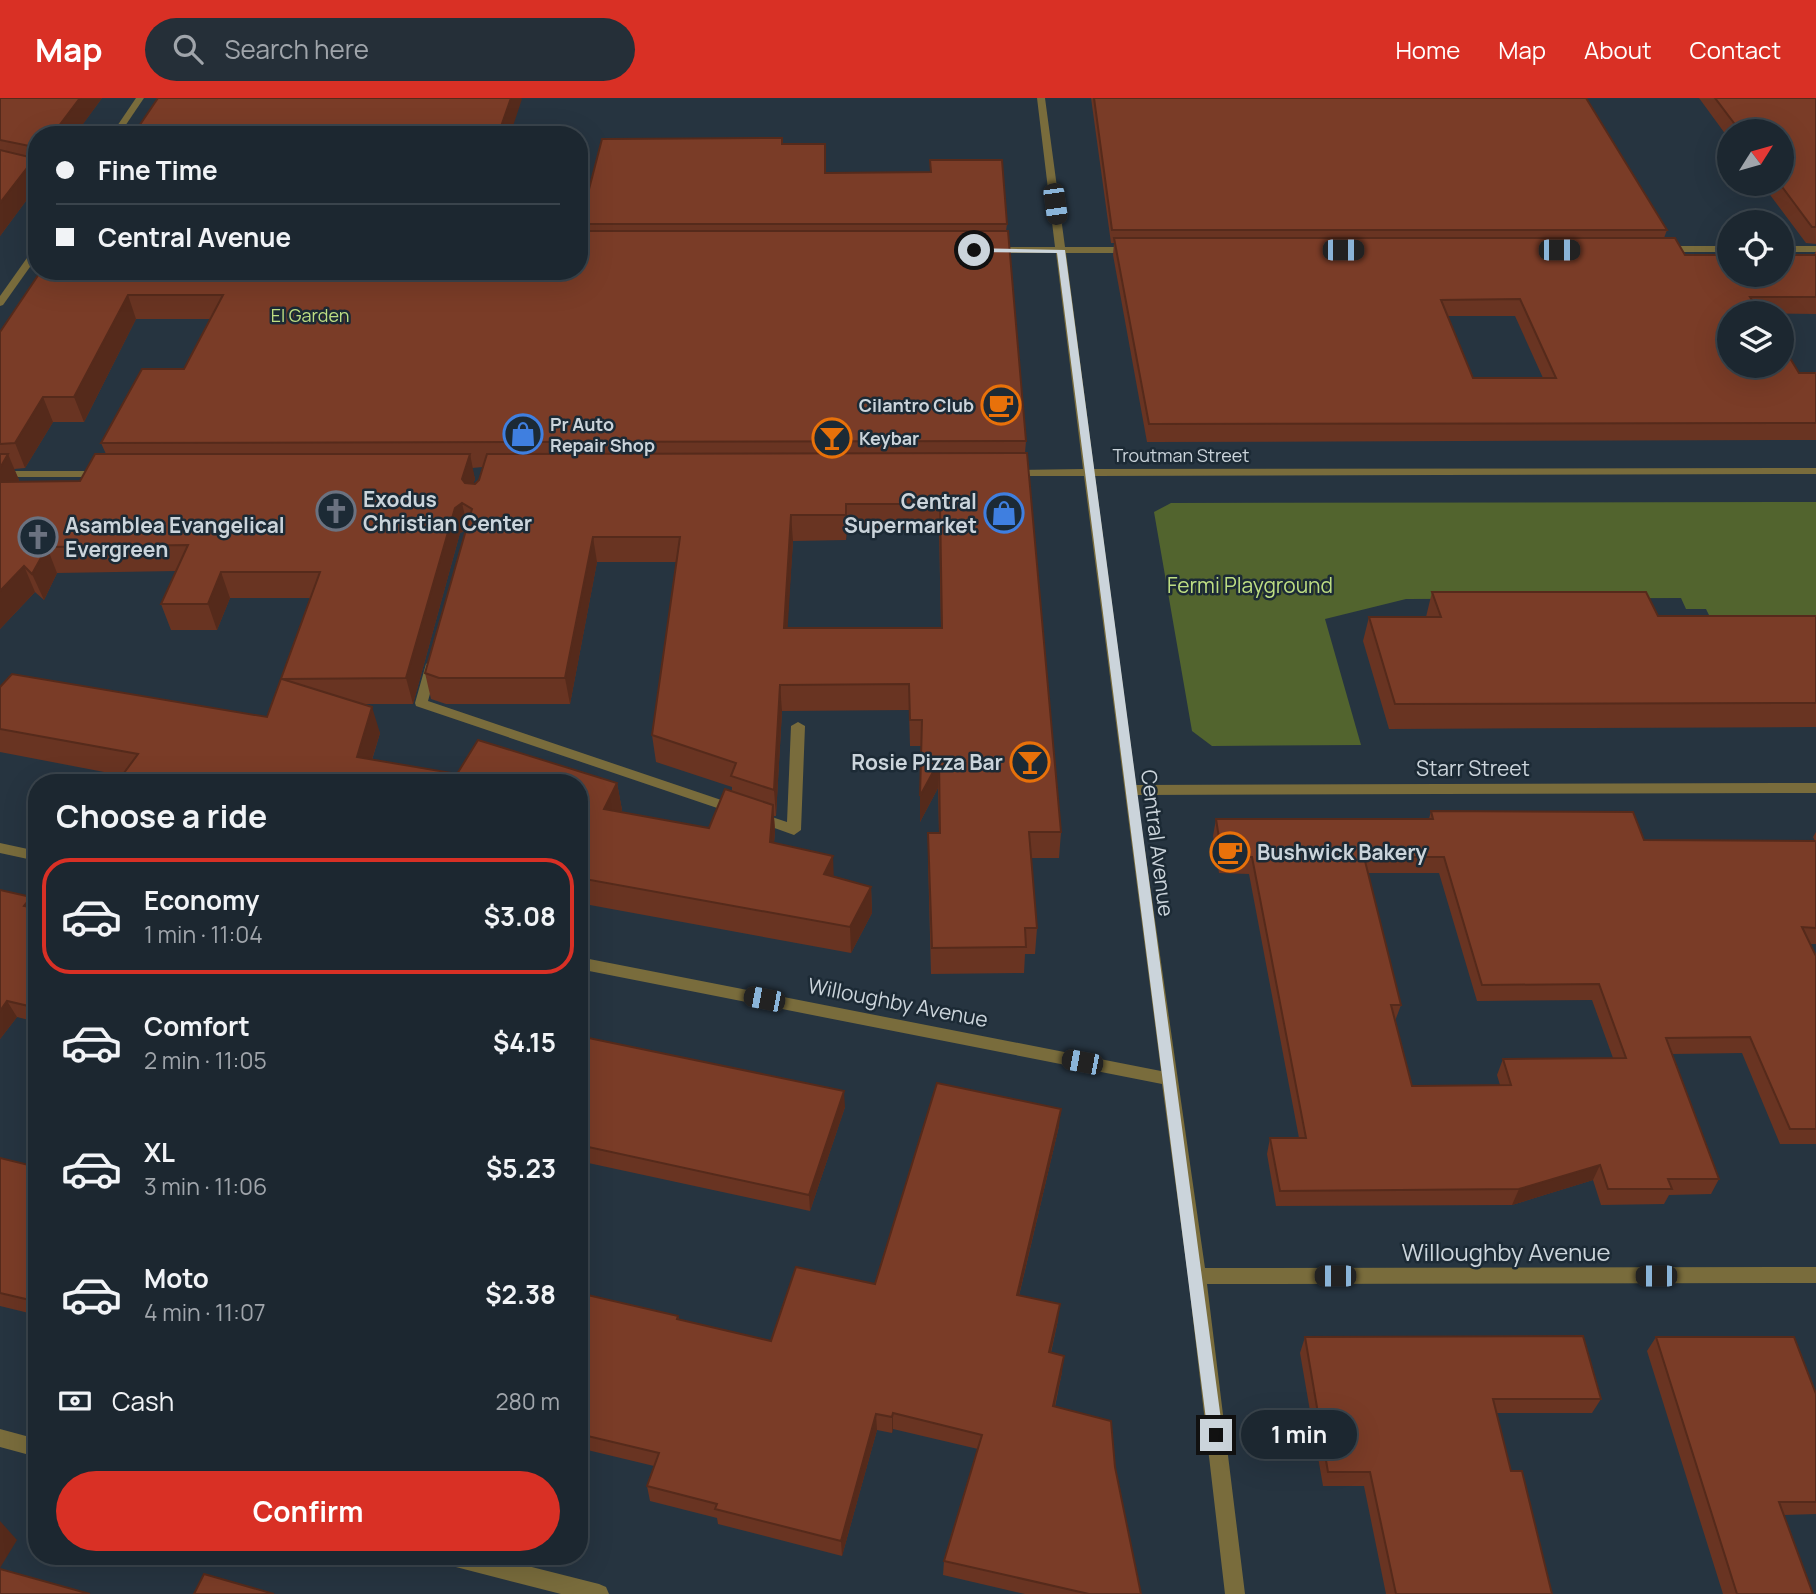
<!DOCTYPE html>
<meta charset="utf-8">
<style>
body{margin:0;font-family:Manrope,sans-serif;background:#252f38;color:#f1f3f6;height:100vh;display:flex;flex-direction:column;font-size:26px;white-space:nowrap}
*{box-sizing:border-box;margin:0}
p{font-size:23px;color:#a0a5ab}
.icon{flex:none;width:38px;height:38px;fill:none;stroke:currentColor;stroke-width:2;stroke-linecap:round;stroke-linejoin:round}
.map{position:relative;flex:1;overflow:hidden}
.panel{position:absolute;left:28px;top:676px;width:560px;height:791px;display:flex;flex-direction:column;background:#1c2730;border-radius:28px;box-shadow:0 7px 28px #0002,0 0 0 2px #3a444c}
.panel>*{flex:none}
.hud{position:absolute;left:28px;top:28px;width:560px;height:154px;border-radius:28px;box-shadow:0 7px 28px #0002,0 0 0 2px #3a444c;display:grid;align-content:center;height:154px;padding:0 28px;background:#1c2730}
.needle{width:46px;rotate:53deg}
.buttons{position:absolute;left:1717px;top:21px;display:grid;gap:14px}
.buttons a{display:grid;place-items:center;width:77px;height:77px;border-radius:50%;background:#1c2730;box-shadow:0 7px 28px #0002,0 0 0 2px #3a444c;font-size:35px}
.end{position:absolute;width:32px;height:32px;margin:-16px;border:9px solid #cbd4db;background:#111;box-shadow:0 0 0 4px #111}
.from{border-radius:50%}
.bubble{position:absolute;height:49px;border-radius:24px;background:#1c2730;box-shadow:0 7px 28px #0002,0 0 0 2px #3a444c;font-size:23px;font-weight:700;line-height:49px;text-align:center}
.car{position:absolute;width:21px;height:42px;margin:-21px -10px;border-radius:9px;box-shadow:0 0 5px 2px #0007;background:linear-gradient(#222 24%,#8ab4d8 0 40%,#222 0 76%,#8ab4d8 0 86%,#222 0)}
.hud b{display:flex;align-items:center;gap:24px;height:66px;font-size:26px}
.hud b+b{border-top:2px solid #3a444c}
.hud i{width:18px;height:18px;background:#f1f3f6}
ul{padding:0;list-style:none}
li{display:flex;align-items:center;gap:21px;height:116px;margin:0 14px 10px;padding:0 14px;border:4px solid transparent;border-radius:28px}
li div{flex:1}
li b{display:block;font-size:26px}
li em{font-style:normal;font-weight:700}
li.active{border-color:#d93025}
li>.icon{width:63px;height:63px;stroke-width:1.5}
h2{padding:0 28px;font-size:32px;line-height:84px}
.pay{display:flex;align-items:center;gap:18px;height:77px;padding:0 28px;font-size:26px}
.pay p{margin-inline-start:auto}
.action{display:flex;gap:14px;margin-top:auto;padding:14px 28px}
.action a{flex:1;height:80px;border-radius:42px;background:#d93025;color:#fff;font-size:28px;font-weight:700;line-height:80px;text-align:center}
header{display:flex;align-items:center;gap:42px;box-sizing:border-box;height:98px;padding:0 35px;background:#d93025;color:#fff}
header strong{font-size:33px}
nav{display:flex;gap:38px;margin-inline-start:auto;font-size:24px}
.search{width:490px;height:63px;background:#252f38;display:flex;align-items:center;gap:18px;box-sizing:border-box;padding:0 24px;border-radius:38px;color:#a0a5ab;font-size:26px}
.map>svg:first-child{display:block}
.green{fill:#52642e}
.lines{fill:none;stroke-linecap:round;stroke-linejoin:round}
.lane{fill:#796c3c;fill-rule:evenodd}
.street{fill:#796c3c;fill-rule:evenodd}
.wall{fill:#693422;fill-rule:evenodd}
.shaded-wall{fill:#552a1b}
.building{fill:#7a3c27;stroke:#552a1b;stroke-width:2;fill-rule:evenodd}
.route{fill:#cbd4db}
.labels{text-anchor:middle;dominant-baseline:central;stroke-width:5;stroke-linejoin:round;paint-order:stroke}
.far-park-label{font-size:18px;fill:#bede83;stroke:#1c2a35}
.far-poi-label{font-size:18px;font-weight:bold;fill:#cbd4db;stroke:#1c2a35;text-anchor:start}
.far-street-label{font-size:18px;fill:#cbd4db;stroke:#1c2a35}
.poi-label{font-size:21px;font-weight:bold;fill:#cbd4db;stroke:#1c2a35;text-anchor:start}
.park-label{font-size:21px;fill:#bede83;stroke:#1c2a35}
.street-label{font-size:21px;fill:#cbd4db;stroke:#1c2a35}
.near-street-label{font-size:24px;fill:#cbd4db;stroke:#1c2a35}
</style>
<header>
<strong>Map</strong>
<div class="search"><svg class="icon" aria-label="search" viewBox="0 0 24 24"><circle cx="10" cy="10" r="6"/><path d="M15 15l6 6"/></svg>Search here</div>
<nav><a>Home</a><a>Map</a><a>About</a><a>Contact</a></nav>
</header>
<div class="map">
<svg width="1816" height="1496" viewBox="0 0 1816 1496">
<rect width="100%" height="100%" fill="#263440"/>
<polygon class="green" points="1816,404 1816,525 1713,525 1706,511 1686,511 1681,500 1406,501 1325,521 1361,647 1212,648 1192,633 1154,414 1171,405"/>
<g class="lines">
<g class="lane">
<polygon points="432,562 438,566 428,603 739,708 741,711 734,716 729,714 416,608 415,605 426,566"/>
<polygon points="798,624 805,628 801,732 794,737 752,722 750,719 757,714 787,724 791,628"/>
</g>
<g class="street">
<polygon points="136,0 144,0 119,37 111,37"/>
<polygon points="1037,0 1045,0 1065,149 1131,149 1136,152 1131,155 1066,155 1094,371 1816,370 1816,376 1095,378 1136,687 1816,685 1816,695 1137,697 1205,1170 1816,1169 1816,1185 1207,1186 1245,1496 1225,1496 1188,1178 1162,986 579,871 579,859 1161,973 1084,378 1012,378 1006,375 1012,372 1083,371 1056,155 990,155 985,152 990,149 1055,149"/>
<polygon points="1729,148 1729,154 1666,154 1661,151 1666,148"/>
<rect x="1782" y="148" width="34" height="6"/>
<polygon points="37,149 37,159 3,207 0,208 0,198 34,150"/>
<polygon points="0,373 103,373 109,376 103,379 0,379"/>
<polygon points="0,745 37,753 37,763 0,755"/>
<polygon points="0,1331 37,1341 37,1359 0,1349"/>
<polygon points="442,1458 488,1458 599,1486 606,1489 609,1496 561,1496 452,1468 445,1465"/>
</g>
</g>
<g class="wall">
<polygon points="0,0 102,0 0,138"/>
<path d="M1091 0H1586L1667 132 1664 140 1685 157H1814L1816 153V216L1729 215 1799 275H1816V342L1147 344 1113 157 1114 145H1111ZM1448 218H1515L1543 280H1473Z"/>
<polygon points="1699,0 1816,0 1816,146 1806,145 1762,86 1782,86 1782,33 1729,33 1729,41"/>
<path d="M782 40 783 46 826 65V75L1007 126 1006 133 1026 343 1025 355 1061 734 1059 760H1031L1037 830 1035 856H1025L1024 875 931 876 928 761V735H939L938 690 920 724 921 648H910L909 612 782 613 776 718H774L775 733 774 745 834 778 871 789 872 815 851 855 579 805V684H128L125 678 0 654V589L267 619 310 500H230L217 532H171L161 506 176 473 57 475 44 502 35 494 0 531V234L41 173H579L581 133 580 126ZM136 221H210L184 271 101 345 106 356 80 383 18 384 19 382 14 371 25 370 53 324H84ZM483 369 479 382 473 386 475 381 472 370ZM466 432 425 575 431 601 446 606H570L597 464H676L652 637 656 664 732 689V693L709 730 620 714 622 712 617 685 457 676 372 662 380 635 365 606H413L460 435ZM847 432H939L941 530H787L793 443 846 442Z"/>
<polygon points="1432,494 1658,518 1816,518 1816,629 1389,631 1363,543 1369,519 1426,519"/>
<path d="M1431 713 1644 742 1815 743 1813 739 1816 734V846H1810L1816 858V1046H1780L1742 955 1672 956 1719 1081 1711 1096 1669 1097 1664 1106 1601 1107 1593 1082 1512 1107 1276 1108 1267 1056 1270 1040H1299L1249 776 1219 775 1213 738 1216 721H1429ZM1368 775H1439L1477 903 1592 902 1613 960 1503 961 1497 977 1500 987 1412 988 1395 923 1401 907Z"/>
<polygon points="0,792 31,799 37,810 37,924 17,919 0,941"/>
<polygon points="579,938 845,1009 810,1113 579,1063"/>
<polygon points="1059,1028 1019,1198 1058,1222 1051,1255 1062,1274 1055,1309 1115,1369 1141,1496 1025,1496 943,1477 944,1463 978,1351 893,1331 892,1335 877,1332 842,1458 718,1426 717,1420 650,1403 647,1388 654,1368 579,1350 579,1195 678,1218 679,1221 771,1243 875,1186"/>
<polygon points="0,1060 37,1069 37,1217 0,1208"/>
<polygon points="1305,1239 1601,1301 1592,1315 1497,1315 1511,1373 1552,1496 1386,1496 1364,1388 1323,1388 1300,1255"/>
<polygon points="1656,1239 1816,1296 1816,1416 1784,1417 1813,1496 1723,1496 1647,1253"/>
</g>
<g class="shaded-wall">
<polygon points="80,0 102,0 75,37 52,37"/>
<polygon points="511,0 521,0 522,1 510,37 498,37"/>
<polygon points="37,57 37,88 0,138 0,105"/>
<polygon points="128,197 136,221 84,324 74,299"/>
<polygon points="43,299 53,324 25,370 15,345"/>
<polygon points="8,356 19,382 3,410 0,404 0,370"/>
<polygon points="470,356 475,381 467,406 462,381"/>
<polygon points="462,405 468,431 460,435 413,606 406,580 455,410"/>
<polygon points="846,406 847,432 846,442"/>
<polygon points="791,417 793,443 786,556 784,530"/>
<polygon points="593,439 597,464 570,606 565,580"/>
<polygon points="47,449 57,475 44,502 32,476"/>
<polygon points="24,468 35,494 0,531 0,493"/>
<polygon points="221,474 230,500 217,532 208,506"/>
<polygon points="780,587 782,613 776,718 774,692"/>
<polygon points="372,609 380,635 365,684 357,659"/>
<polygon points="939,663 938,690 920,724 920,698"/>
<polygon points="617,685 622,712 609,738 604,711"/>
<polygon points="773,707 775,733 772,770 770,744"/>
<polygon points="833,758 834,784 824,776"/>
<polygon points="871,789 872,815 851,855 850,829"/>
<polygon points="31,799 37,810 37,819 24,808"/>
<polygon points="7,903 17,919 0,941 0,913"/>
<polygon points="844,993 845,1009 810,1113 809,1097"/>
<polygon points="1061,1011 1059,1028 1015,1214 1017,1197"/>
<polygon points="1600,1067 1593,1082 1512,1107 1519,1091"/>
<polygon points="37,1192 37,1212 30,1202"/>
<polygon points="1060,1206 1058,1222 1047,1270 1049,1254"/>
<polygon points="1064,1258 1062,1274 1051,1324 1053,1308"/>
<polygon points="893,1315 893,1331 892,1335 892,1319"/>
<polygon points="876,1316 877,1332 842,1458 841,1443"/>
<polygon points="0,1423 17,1442 0,1470"/>
</g>
<g class="building">
<polygon points="0,0 80,0 52,37 37,37 37,57 0,105 0,52 29,59 32,57 30,48 0,42"/>
<polygon points="158,0 511,0 498,37 133,37"/>
<polygon points="1094,0 1586,0 1667,132 1112,132"/>
<polygon points="1715,0 1816,0 1816,129 1812,129 1780,86 1782,86 1782,33 1740,33"/>
<polygon points="782,40 782,46 825,46 825,75 931,74 930,62 1002,62 1007,126 580,126 602,41"/>
<polygon points="579,133 1008,133 1026,343 101,345 142,271 184,271 223,197 128,197 74,299 43,299 15,345 0,346 0,234 41,173 579,173"/>
<path d="M1114 140H1675L1685 157H1729V177H1782V157H1816V199H1750L1760 215H1729V268H1782V247L1799 275H1816V325L1149 326ZM1520 201 1556 280H1473L1441 202Z"/>
<path d="M1027 355 1061 734H1029L1037 830H1025L1026 849 932 850 928 735H940L939 663 920 698 922 622H910L909 586 780 587 774 692 731 678 736 665 652 637 680 439H593L565 580H439L425 575 472 411 462 405 455 410 406 580 282 581 372 609 357 659 457 676 478 642 617 685 604 711 709 730 725 691 773 707 770 744 833 758 824 776 871 789 850 829 579 780V684H176L124 675 138 656 0 631V589L12 576 267 619 320 474H221L208 506H161L188 447 47 449 32 476 24 468 0 493V384L80 383 95 356H470L462 381 465 385 475 386 479 382 487 356ZM846 406H940L942 530H784L791 417H846Z"/>
<polygon points="0,356 8,356 0,370"/>
<polygon points="1432,494 1646,494 1658,518 1816,518 1816,605 1395,606 1369,519 1441,519"/>
<path d="M1431 713 1633 714 1644 742 1816 743V830L1802 829 1816 858V1031H1790L1750 939 1666 940 1719 1081H1668L1672 1091H1608L1600 1067 1519 1091 1280 1093 1270 1040H1306L1252 759H1222L1216 721H1433ZM1364 759H1444L1482 887 1599 886 1626 960 1503 961 1511 987 1412 988 1391 907H1401Z"/>
<polygon points="0,792 31,799 24,808 37,811 37,910 7,903 0,913"/>
<polygon points="579,938 844,993 809,1097 579,1047"/>
<polygon points="937,985 1061,1011 1017,1197 1060,1206 1049,1254 1064,1258 1053,1308 1111,1323 1115,1369 1141,1496 1089,1496 944,1463 982,1337 893,1315 892,1319 876,1316 841,1443 715,1411 717,1406 647,1388 659,1355 579,1336 579,1195 678,1218 677,1221 771,1243 796,1169 875,1186"/>
<polygon points="0,1060 37,1069 37,1192 30,1202 0,1195"/>
<polygon points="1583,1238 1601,1301 1493,1301 1511,1373 1522,1373 1552,1496 1396,1496 1370,1374 1328,1374 1305,1239"/>
<polygon points="1656,1239 1794,1239 1816,1296 1816,1404 1779,1404 1813,1496 1737,1496"/>
<polygon points="0,1471 90,1496 0,1496"/>
<polygon points="204,1476 274,1496 194,1496"/>
</g>
<polygon class="route" points="971,150 1065,152 1223,1337 1216,1344 1208,1337 1057,155 974,154"/>
<defs>
<g id="cafe-ring" transform="scale(2.0125)"><circle r="9.5" fill="#1c2a35" stroke="#e8710a" stroke-width="1.5"/><path d="M-5.5-4.5H6V0H3Q3 3.5 0 3.5H-2.5Q-5.5 3.5-5.5 0ZM3-3.2v2h1.7v-2ZM-6 4.5H4V6H-6Z" fill="#e8710a"/></g>
<g id="shop-ring" transform="scale(2.0125)"><circle r="9.5" fill="#1c2a35" stroke="#3f7fe0" stroke-width="1.5"/><path d="M-5-2.5h2.3a2.7 3.5 0 0 1 5.4 0H5L5.5 6h-11ZM-1.5-2.5h3a1.5 2.3 0 0 0-3 0Z" fill="#3f7fe0"/></g>
<g id="bar-ring" transform="scale(2.0125)"><circle r="9.5" fill="#1c2a35" stroke="#e8710a" stroke-width="1.5"/><path d="M-6-5H6L.8 .8V4.5H3.5V6h-7V4.5H-.8V.8Z" fill="#e8710a"/></g>
<g id="church-ring" transform="scale(2.0125)"><circle r="9.5" fill="#1c2a35" stroke="#6b7280" stroke-width="1.5"/><path d="M-1.2-6h2.4v3.5h3.3v2.4h-3.3V6h-2.4V-.1h-3.3v-2.4h3.3Z" fill="#6b7280"/></g>
</defs>
<g fill-rule="evenodd">
<use href="#cafe-ring" x="1001" y="307"/>
<use href="#shop-ring" x="523" y="336"/>
<use href="#bar-ring" x="832" y="340"/>
<use href="#church-ring" x="336" y="413"/>
<use href="#shop-ring" x="1004" y="415"/>
<use href="#church-ring" x="38" y="439"/>
<use href="#bar-ring" x="1030" y="664"/>
<use href="#cafe-ring" x="1230" y="754"/>
</g>
<g class="labels">
<g class="far-park-label">
<text x="310" y="217">El Garden</text>
</g>
<g class="far-poi-label">
<text x="974" y="307" text-anchor="end">Cilantro Club</text>
<text x="550" y="326">Pr Auto<tspan x="550" dy="21">Repair Shop</tspan></text>
<text x="859" y="340">Keybar</text>
</g>
<g class="far-street-label">
<text x="1181" y="357">Troutman Street</text>
</g>
<g class="poi-label">
<text x="363" y="401">Exodus<tspan x="363" dy="24">Christian Center</tspan></text>
<text x="977" y="403" text-anchor="end">Central<tspan x="977" dy="24">Supermarket</tspan></text>
<text x="65" y="427">Asamblea Evangelical<tspan x="65" dy="24">Evergreen</tspan></text>
<text x="1003" y="664" text-anchor="end">Rosie Pizza Bar</text>
<text x="1257" y="754">Bushwick Bakery</text>
</g>
<g class="park-label">
<text x="1250" y="487">Fermi Playground</text>
</g>
<g class="street-label">
<text x="1473" y="670">Starr Street</text>
<text transform="translate(1158 745) rotate(83)">Central Avenue</text>
<text transform="translate(898 904) rotate(11)">Willoughby Avenue</text>
</g>
<g class="near-street-label">
<text x="1506" y="1153">Willoughby Avenue</text>
</g>
</g>
</svg>
<div class="buttons">
<a><svg class="needle" viewBox="-14 -14 28 28"><path d="M0-13l5 13h-10z" fill="#e53935"/><path d="M0 13l5-13h-10z" fill="#a0a5ab"/></svg></a>
<a><svg class="icon" aria-label="locate" viewBox="0 0 24 24"><circle cx="12" cy="12" r="6"/><path d="M12 2v4M12 18v4M2 12h4M18 12h4"/></svg></a>
<a><svg class="icon" aria-label="layers" viewBox="0 0 24 24"><path d="M12 4l9 5-9 5-9-5zM3 14l9 5 9-5"/></svg></a>
</div>
<i class="end from" style="left:974px;top:152px"></i>
<i class="end" style="left:1216px;top:1337px"></i>
<div class="bubble" style="left:1241px;top:1312px;width:116px">1 min</div>
<i class="car" style="left:1055px;top:106px;rotate:172deg"></i>
<i class="car" style="left:1343px;top:152px;rotate:90deg"></i>
<i class="car" style="left:1559px;top:152px;rotate:90deg"></i>
<i class="car" style="left:764px;top:901px;rotate:281deg"></i>
<i class="car" style="left:1082px;top:964px;rotate:281deg"></i>
<i class="car" style="left:1335px;top:1178px;rotate:270deg"></i>
<i class="car" style="left:1656px;top:1178px;rotate:270deg"></i>
<div class="hud">
<b><i class="from"></i>Fine Time</b>
<b><i></i>Central Avenue</b>
</div>
<section class="panel">
<h2>Choose a ride</h2>
<ul>
<li class="active"><svg class="icon" aria-label="car" viewBox="0 0 24 24"><path d="M5 17H2v-5l4-1 3-4h7l3 4 3 1v5h-3M9 17h6M6 11h13"/><circle cx="7" cy="17" r="2"/><circle cx="17" cy="17" r="2"/></svg><div><b>Economy</b><p>1 min · 11:04</p></div><em>$3.08</em></li>
<li><svg class="icon" aria-label="car" viewBox="0 0 24 24"><path d="M5 17H2v-5l4-1 3-4h7l3 4 3 1v5h-3M9 17h6M6 11h13"/><circle cx="7" cy="17" r="2"/><circle cx="17" cy="17" r="2"/></svg><div><b>Comfort</b><p>2 min · 11:05</p></div><em>$4.15</em></li>
<li><svg class="icon" aria-label="car" viewBox="0 0 24 24"><path d="M5 17H2v-5l4-1 3-4h7l3 4 3 1v5h-3M9 17h6M6 11h13"/><circle cx="7" cy="17" r="2"/><circle cx="17" cy="17" r="2"/></svg><div><b>XL</b><p>3 min · 11:06</p></div><em>$5.23</em></li>
<li><svg class="icon" aria-label="car" viewBox="0 0 24 24"><path d="M5 17H2v-5l4-1 3-4h7l3 4 3 1v5h-3M9 17h6M6 11h13"/><circle cx="7" cy="17" r="2"/><circle cx="17" cy="17" r="2"/></svg><div><b>Moto</b><p>4 min · 11:07</p></div><em>$2.38</em></li>
</ul>
<div class="pay"><svg class="icon" aria-label="cash" viewBox="0 0 24 24"><path d="M3 7h18v10H3z"/><circle cx="12" cy="12" r="2"/></svg>Cash<p>280 m</p></div>
<div class="action"><a>Confirm</a></div>
</section>
</div>
